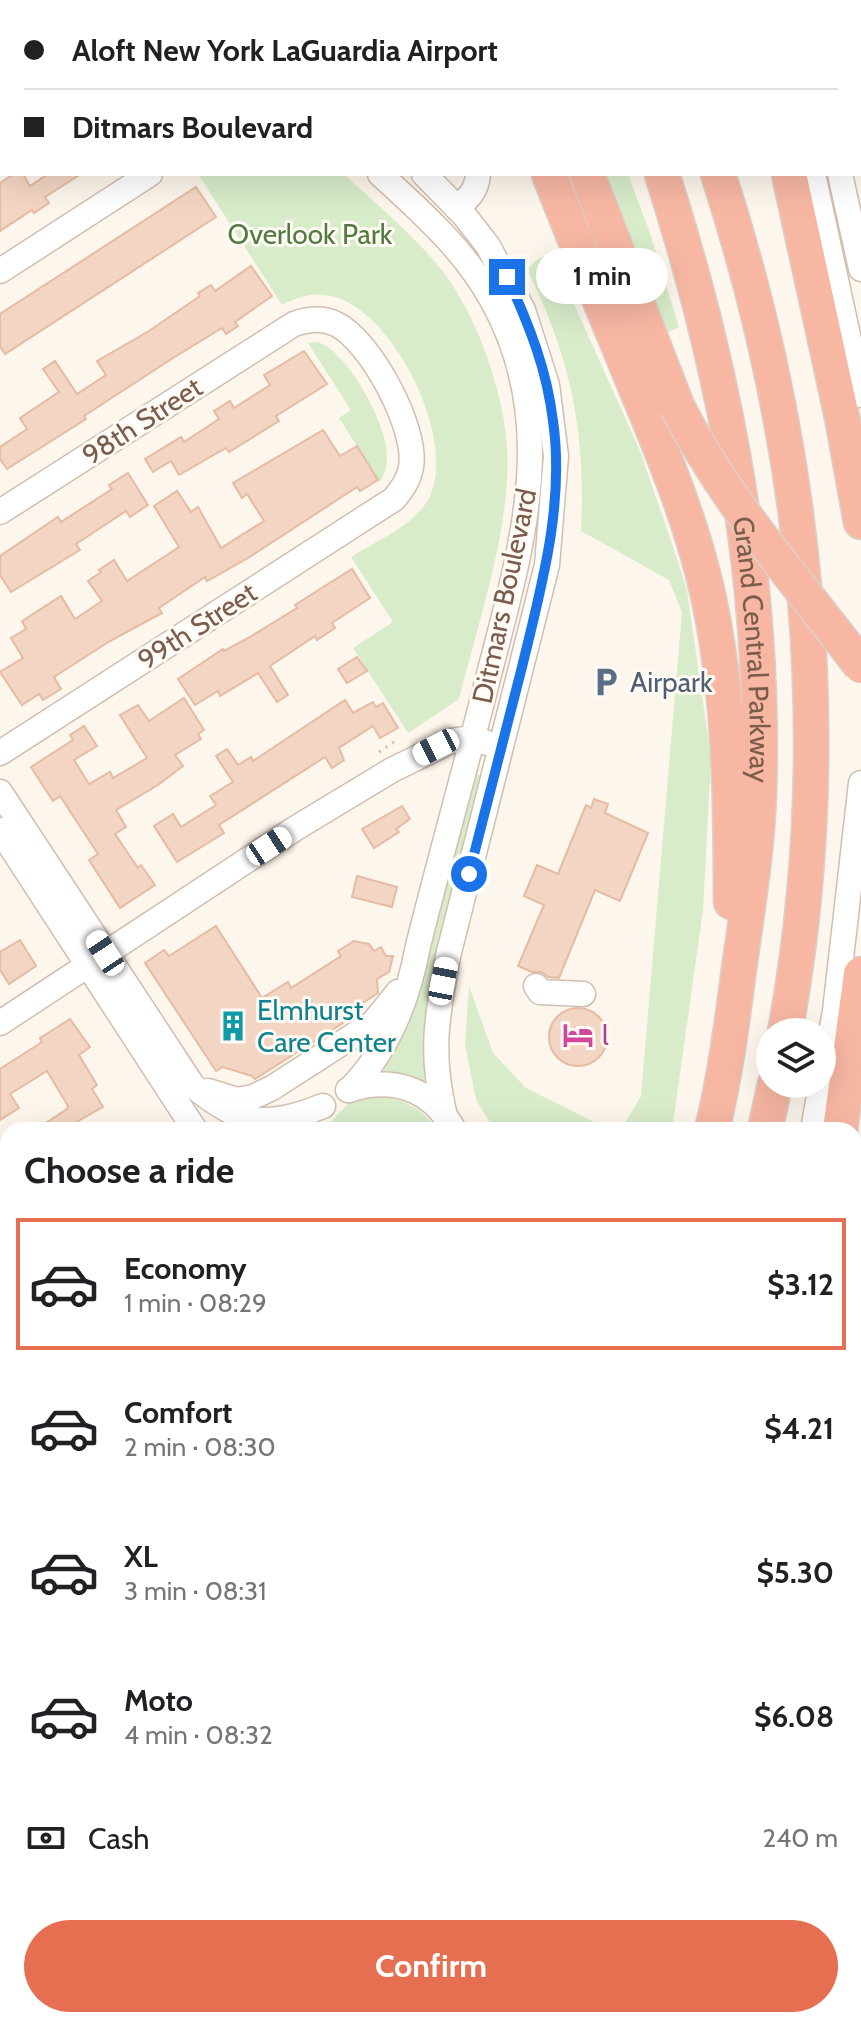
<!DOCTYPE html>
<meta charset="utf-8">
<style>
body{margin:0;font-family:Cabin,sans-serif;background:#f6f6f6;color:#202124;height:100vh;display:flex;flex-direction:column;font-size:30px;white-space:nowrap}
*{box-sizing:border-box;margin:0}
p{font-size:26px;color:#757577}
.icon{flex:none;width:44px;height:44px;fill:none;stroke:currentColor;stroke-width:2;stroke-linecap:round;stroke-linejoin:round}
.map{position:relative;flex:1;overflow:hidden}
.details{position:absolute;left:0px;top:1122px;width:862px;height:906px;display:flex;flex-direction:column;background:#fff;border-radius:24px 24px 0 0;box-shadow:0 8px 32px #0002}
.details>*{flex:none}
.banner{position:absolute;left:0px;top:0px;width:862px;height:176px;box-shadow:0 8px 32px #0002;display:grid;align-content:center;height:176px;padding:0 24px;background:#fff}
.fabs{position:absolute;left:756px;top:1018px;display:grid;gap:16px}
.fabs a{display:grid;place-items:center;width:80px;height:80px;border-radius:50%;background:#fff;box-shadow:0 8px 32px #0002;font-size:40px}
.end{position:absolute;width:36px;height:36px;margin:-18px;border:10px solid #1a73e8;background:#fff;box-shadow:0 0 0 4px #fff}
.from{border-radius:50%}
.bubble{position:absolute;height:56px;border-radius:28px;background:#fff;box-shadow:0 8px 32px #0002;font-size:26px;font-weight:700;line-height:56px;text-align:center}
.car{position:absolute;width:24px;height:48px;margin:-24px -12px;border-radius:10px;box-shadow:0 0 6px 2px #0007;background:linear-gradient(#fff 24%,#345 0 40%,#fff 0 76%,#345 0 86%,#fff 0)}
.banner b{display:flex;align-items:center;gap:28px;height:76px;font-size:30px}
.banner b+b{border-top:2px solid #e0e0e0}
.banner i{width:20px;height:20px;background:#202124}
ul{padding:0;list-style:none}
li{display:flex;align-items:center;gap:24px;height:132px;margin:0 16px 12px;padding:0 8px;border:4px solid transparent;border-radius:0px}
li div{flex:1}
li b{display:block;font-size:30px}
li em{font-style:normal;font-weight:700}
li.active{border-color:#e76f51}
li>.icon{width:72px;height:72px;stroke-width:1.5}
h2{padding:0 24px;font-size:36px;line-height:96px}
.pay{display:flex;align-items:center;gap:20px;height:88px;padding:0 24px;font-size:30px}
.pay p{margin-inline-start:auto}
.button{display:flex;gap:16px;margin-top:auto;padding:16px 24px}
.button a{flex:1;height:92px;border-radius:48px;background:#e76f51;color:#fff;font-size:32px;font-weight:700;line-height:92px;text-align:center}
.map>svg:first-child{display:block}
.green{fill:#d8ecc9}
.building{fill:#f3d5c3;stroke:#e6bba3;stroke-width:2}
.lines{fill:none;stroke-linecap:round;stroke-linejoin:round}
.minor-tunnel{stroke:#dcd0c4;stroke-width:24;stroke-dasharray:24 12;stroke-linecap:butt}
.minor-casing{stroke:#d1beb0;stroke-width:27}
.highway-casing{stroke:#dad1cd;stroke-width:37}
.path{stroke:#d9b8a5;stroke-width:3;stroke-dasharray:2 6;stroke-linecap:butt}
.minor{stroke:#fff;stroke-width:24}
.highway{stroke:#f7b7a3;stroke-width:34}
.highway-bridge-casing{stroke:#dad1cd;stroke-width:37;stroke-linecap:butt}
.highway-bridge{stroke:#f7b7a3;stroke-width:34}
.route{stroke:#1a73e8;stroke-width:10}
.labels{text-anchor:middle;dominant-baseline:central;stroke-width:6;stroke-linejoin:round;paint-order:stroke}
.park-label{font-size:28px;fill:#537a41;stroke:#fffaf3}
.street-label{font-size:28px;fill:#7a5c4d;stroke:#fffaf3}
.service-label{font-size:28px;fill:#4e5e75;stroke:#fffaf3;text-anchor:start}
.culture-label{font-size:28px;fill:#0d838f;stroke:#fffaf3;text-anchor:start}
.hotel-label{font-size:28px;fill:#b23c85;stroke:#fffaf3;text-anchor:start}
</style>
<div class="map">
<svg width="861" height="2027" viewBox="0 0 861 2027">
<rect width="100%" height="100%" fill="#fdf6ec"/>
<g class="green">
<path d="M198 174H344C375 203 408 230 436 263 454 284 468 310 479 336 493 371 505 410 507 448 512 524 478 623 459 699L408 733 353 648 393 622 351 557C376 541 415 525 429 498 458 441 395 314 335 297 316 291 299 296 282 305Z"/>
<polygon points="600,174 628,174 651,236 679,327 667,333"/>
<path d="M551 253 640 451 669 535 687 590 711 758 703 910 672 1130H621L641 1096 682 612 669 580 581 531C586 431 571 359 527 269L538 259Z"/>
<path d="M318 342C349 354 388 425 387 458 387 467 384 474 380 482L339 418 351 410 308 343Z"/>
<polygon points="471,773 483,776 428,998 423,1036 427,1076 421,1082 383,1070"/>
<polygon points="469,986 493,1053 526,1088 610,1130 495,1130 476,1100 465,1044"/>
<path d="M377 1095C404 1100 421 1106 436 1130H323L349 1103Z"/>
</g>
<g class="building">
<polygon points="14,174 23,174 30,186 48,174 81,174 45,197 49,203 34,213 32,210 0,231 0,183"/>
<polygon points="196,187 216,217 5,354 0,346 0,314"/>
<polygon points="251,266 272,296 235,322 238,326 226,334 222,328 173,358 84,416 86,419 7,469 0,459 0,447 27,429 20,418 59,392 43,369 55,361 77,394 106,375 97,361 149,331 200,296 198,293 211,285 215,291"/>
<polygon points="304,351 327,384 276,416 279,421 229,452 226,448 179,475 171,461 153,472 145,459 181,437 184,442 219,419 214,411 230,401 234,408 270,385 264,375"/>
<polygon points="323,430 340,456 357,446 378,480 360,491 357,487 248,558 207,581 205,577 159,608 162,613 110,641 54,677 61,689 43,700 39,694 22,705 0,672 23,658 11,638 26,629 22,621 61,596 75,619 102,601 88,581 101,572 99,570 114,560 127,581 179,547 154,506 177,491 191,512 198,507 221,548 264,521 247,494 242,498 233,483"/>
<polygon points="128,473 148,505 130,517 126,511 76,544 80,550 11,592 0,575 0,556 58,517 61,522 112,489 109,485"/>
<polygon points="352,569 370,598 332,623 335,628 317,640 315,636 270,666 288,695 277,702 258,673 220,696 218,691 195,705 178,679 223,649 224,651 250,637 297,608 295,605"/>
<polygon points="357,657 367,671 347,683 338,669"/>
<polygon points="184,698 204,730 198,734 201,739 175,755 183,766 158,785 116,810 126,827 115,834 138,868 141,865 155,885 120,908 89,860 98,854 60,796 53,801 31,767 73,740 70,735 84,726 97,746 74,760 89,784 110,772 113,778 147,758 120,715 138,705 149,721"/>
<polygon points="345,700 353,713 373,702 376,707 383,703 398,728 380,738 373,726 339,748 344,760 332,768 325,757 219,825 224,833 177,862 154,826 173,814 181,827 216,805 210,796 233,782 216,756 227,749 238,765 251,757 253,761"/>
<polygon points="594,799 608,804 605,813 648,833 620,901 595,890 559,978 548,977 542,972 532,972 518,966 544,905 524,896 537,865 558,874 586,805 591,808"/>
<polygon points="402,806 410,819 396,829 399,832 374,848 362,829"/>
<polygon points="357,876 397,887 392,907 352,897"/>
<polygon points="216,926 262,998 288,982 291,988 341,956 338,951 354,941 369,944 374,951 381,947 386,956 393,956 389,972 377,979 378,993 354,1009 357,1014 255,1079 252,1076 223,1067 216,1071 145,963 164,950 169,956"/>
<polygon points="20,940 36,966 9,984 0,970 0,952"/>
<circle cx="578" cy="1037" r="29"/>
<polygon points="70,1019 90,1047 79,1055 97,1085 92,1089 103,1107 73,1124 77,1130 35,1130 67,1109 68,1106 47,1071 10,1094 19,1108 0,1120 0,1069 42,1042 40,1038"/>
</g>
<g class="lines">
<g class="minor-tunnel">
<polyline points="854,1731 861,1733"/>
<polyline points="854,1858 861,1835"/>
<polyline points="854,1972 861,1974"/>
</g>
<g class="minor-casing">
<g id="minor">
<polyline points="223,0 224,2"/>
<polyline points="261,0 263,2"/>
<polyline points="775,0 776,2"/>
<polyline points="802,0 802,2"/>
<path d="M424 174 464 215 488 246 523 310 547 385 556 456 547 565 448 956C437 1016 430 1052 444 1112"/>
<polyline points="813,174 861,395"/>
<polyline points="840,174 861,269"/>
<path d="M457 208C469 198 477 190 478 174"/>
<polyline points="0,271 150,174"/>
<path d="M0 512 294 324C308 319 322 317 336 324 370 340 418 429 411 467 409 480 402 489 394 499L0 753"/>
<path d="M0 792 193 1086C242 1125 264 1129 323 1106"/>
<polyline points="0,830 195,1130"/>
<polyline points="536,986 540,992 583,994"/>
<polyline points="0,1023 296,828 392,770 451,741 473,738 487,743"/>
<polyline points="822,1080 835,1011 861,783"/>
<path d="M348 1090C393 1076 431 1088 454 1130"/>
<path d="M349 1090C388 1051 408 1000 418 946 440 858 465 770 487 682 520 553 562 425 492 300 464 249 422 213 380 174"/>
<polyline points="208,1091 237,1100 253,1097 272,1088 373,1023 398,992"/>
<polyline points="813,1130 821,1084"/>
<polyline points="854,1216 861,1185"/>
<polyline points="0,1271 8,1266"/>
<polyline points="854,1289 861,1293"/>
<polyline points="854,1313 861,1317"/>
<polyline points="854,1334 861,1337"/>
<polyline points="854,1356 861,1356"/>
<polyline points="854,1389 861,1389"/>
<polyline points="854,1453 861,1436"/>
<polyline points="0,1517 8,1512"/>
<polyline points="710,2020 716,2027"/>
<polyline points="156,2027 157,2020"/>
<polyline points="179,2027 181,2020"/>
<polyline points="600,2027 602,2020"/>
<polyline points="672,2027 674,2020"/>
</g>
</g>
<g class="highway-casing">
<g id="highway">
<polyline points="481,0 482,2"/>
<polyline points="520,0 521,2"/>
<polyline points="592,0 593,2"/>
<polyline points="649,0 650,2"/>
<polyline points="712,0 714,2"/>
<path d="M549 174C578 248 608 320 638 393 662 451 686 509 702 570 730 677 731 791 731 902"/>
<polyline points="587,174 677,406"/>
<path id="s1" d="M662 174C726 373 766 584 759 794 757 853 747 911 739 969 732 1023 725 1077 712 1130"/>
<path d="M718 174C808 450 838 745 785 1032"/>
<polyline points="789,174 842,417 861,522"/>
<polyline points="765,1130 775,1084"/>
<polyline points="840,1130 861,974"/>
<polyline points="386,2027 389,2020"/>
<polyline points="431,2027 433,2020"/>
<polyline points="487,2027 490,2020"/>
<polyline points="534,2027 536,2020"/>
</g>
</g>
<g class="path">
<polyline points="331,2 332,0"/>
<polyline points="379,752 394,742 396,744"/>
<polyline points="0,1728 8,1723"/>
</g>
<use href="#minor" class="minor"/>
<use href="#highway" class="highway"/>
<g class="highway-bridge-casing">
<path id="highway-bridge" d="M677 406C725 502 797 581 861 666"/>
</g>
<use href="#highway-bridge" class="highway-bridge"/>
</g>
<g class="lines">
<path class="route" d="M469 874C487 805 505 736 522 667 541 588 565 504 553 421 547 370 529 324 507 277"/>
</g>
<defs>
<g id="parking-bare" transform="scale(2.4)"><path d="M-3.5-5.5H1a3.5 3.5 0 0 1 0 7H-1V5.5H-3.5ZM-1-3.4V-.6H.8a1.4 1.4 0 0 0 0-2.8Z" fill="#5c6f8a" stroke="#fffaf3" stroke-width="2.5" paint-order="stroke"/></g>
<g id="building-bare" transform="scale(2.4)"><path d="M-4-6H4V6H1V3H-1V6H-4ZM-2.5-4.3h1.7v1.8h-1.7ZM.8-4.3h1.7v1.8H.8ZM-2.5-1h1.7V.8h-1.7ZM.8-1h1.7V.8H.8Z" fill="#0f9aa8" stroke="#fffaf3" stroke-width="2.5" paint-order="stroke"/></g>
<g id="hotel-bare" transform="scale(2.4)"><path d="M-6-4.5h1.5V1H6V5H4.5V3h-9V5H-6ZM-4 0a1.8 1.8 0 1 1 3.6 0ZM.5 0V-2.5h3Q6-2.5 6 0Z" fill="#d1479c" stroke="#fffaf3" stroke-width="2.5" paint-order="stroke"/></g>
</defs>
<g fill-rule="evenodd">
<use href="#parking-bare" x="606" y="682"/>
<use href="#building-bare" x="233" y="1026"/>
<use href="#hotel-bare" x="578" y="1035"/>
</g>
<g class="labels">
<g class="park-label">
<text x="310" y="234">Overlook Park</text>
</g>
<g class="street-label">
<text transform="translate(142 421) rotate(-33)">98th Street</text>
<text transform="translate(504 596) rotate(-78)">Ditmars Boulevard</text>
<text transform="translate(197 626) rotate(-33)">99th Street</text>
<text stroke="none"><textPath href="#s1" startOffset="486">Grand Central Parkway</textPath></text>
</g>
<g class="service-label">
<text x="630" y="682">Airpark</text>
</g>
<g class="culture-label">
<text x="257" y="1010">Elmhurst<tspan x="257" dy="32">Care Center</tspan></text>
</g>
<g class="hotel-label">
<text x="602" y="1035">l</text>
</g>
</g>
</svg>
<div class="fabs">
<a><svg class="icon" aria-label="layers" viewBox="0 0 24 24"><path d="M12 4l9 5-9 5-9-5zM3 14l9 5 9-5"/></svg></a>
</div>
<i class="end from" style="left:469px;top:874px"></i>
<i class="end" style="left:507px;top:277px"></i>
<div class="bubble" style="left:536px;top:248px;width:132px">1 min</div>
<i class="car" style="left:436px;top:747px;rotate:243deg"></i>
<i class="car" style="left:269px;top:846px;rotate:57deg"></i>
<i class="car" style="left:105px;top:953px;rotate:327deg"></i>
<i class="car" style="left:443px;top:981px;rotate:11deg"></i>
<div class="banner">
<b><i class="from"></i>Aloft New York LaGuardia Airport</b>
<b><i></i>Ditmars Boulevard</b>
</div>
<section class="details">
<h2>Choose a ride</h2>
<ul>
<li class="active"><svg class="icon" aria-label="car" viewBox="0 0 24 24"><path d="M5 17H2v-5l4-1 3-4h7l3 4 3 1v5h-3M9 17h6M6 11h13"/><circle cx="7" cy="17" r="2"/><circle cx="17" cy="17" r="2"/></svg><div><b>Economy</b><p>1 min · 08:29</p></div><em>$3.12</em></li>
<li><svg class="icon" aria-label="car" viewBox="0 0 24 24"><path d="M5 17H2v-5l4-1 3-4h7l3 4 3 1v5h-3M9 17h6M6 11h13"/><circle cx="7" cy="17" r="2"/><circle cx="17" cy="17" r="2"/></svg><div><b>Comfort</b><p>2 min · 08:30</p></div><em>$4.21</em></li>
<li><svg class="icon" aria-label="car" viewBox="0 0 24 24"><path d="M5 17H2v-5l4-1 3-4h7l3 4 3 1v5h-3M9 17h6M6 11h13"/><circle cx="7" cy="17" r="2"/><circle cx="17" cy="17" r="2"/></svg><div><b>XL</b><p>3 min · 08:31</p></div><em>$5.30</em></li>
<li><svg class="icon" aria-label="car" viewBox="0 0 24 24"><path d="M5 17H2v-5l4-1 3-4h7l3 4 3 1v5h-3M9 17h6M6 11h13"/><circle cx="7" cy="17" r="2"/><circle cx="17" cy="17" r="2"/></svg><div><b>Moto</b><p>4 min · 08:32</p></div><em>$6.08</em></li>
</ul>
<div class="pay"><svg class="icon" aria-label="cash" viewBox="0 0 24 24"><path d="M3 7h18v10H3z"/><circle cx="12" cy="12" r="2"/></svg>Cash<p>240 m</p></div>
<div class="button"><a>Confirm</a></div>
</section>
</div>
